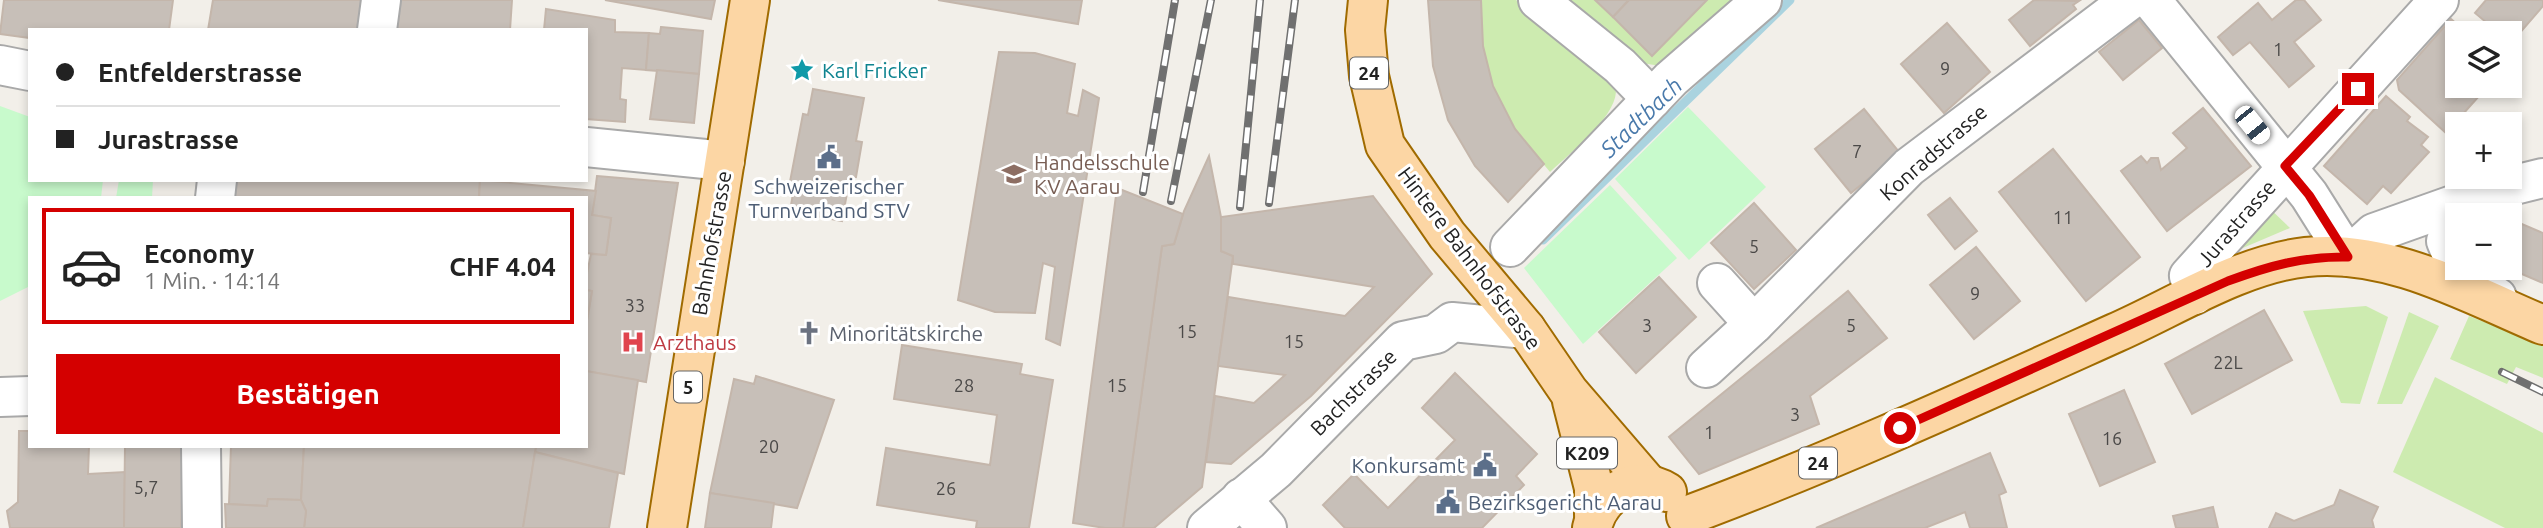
<!DOCTYPE html>
<html lang="de">
<meta charset="utf-8">
<style>
body{margin:0;font-family:Ubuntu,sans-serif;background:#f6f6f6;color:#222;height:100vh;display:flex;flex-direction:column;font-size:26px;white-space:nowrap}
*{box-sizing:border-box;margin:0}
p{font-size:23px;color:#767676}
.icon{flex:none;width:38px;height:38px;fill:none;stroke:currentColor;stroke-width:2;stroke-linecap:round;stroke-linejoin:round}
.map{position:relative;flex:1;overflow:hidden}
.panel{position:absolute;left:28px;top:196px;width:560px;height:252px;display:flex;flex-direction:column;background:#fff;border-radius:0px;box-shadow:0 4px 10px #0003}
.panel>*{flex:none}
.top-card{position:absolute;left:28px;top:28px;width:560px;height:154px;border-radius:0px;box-shadow:0 4px 10px #0003;display:grid;align-content:center;height:154px;padding:0 28px;background:#fff}
.tools{position:absolute;left:2445px;top:21px;display:grid;gap:14px}
.tools a{display:grid;place-items:center;width:77px;height:77px;border-radius:0px;background:#fff;box-shadow:0 4px 10px #0003;font-size:35px}
.end{position:absolute;width:32px;height:32px;margin:-16px;border:9px solid #d40000;background:#fff;box-shadow:0 0 0 4px #fff}
.from{border-radius:50%}
.car{position:absolute;width:21px;height:42px;margin:-21px -10px;border-radius:9px;box-shadow:0 0 5px 2px #0007;background:linear-gradient(#fff 24%,#345 0 40%,#fff 0 76%,#345 0 86%,#fff 0)}
.top-card b{display:flex;align-items:center;gap:24px;height:66px;font-size:26px}
.top-card b+b{border-top:2px solid #e0e0e0}
.top-card i{width:18px;height:18px;background:#222}
ul{padding:12px 0 0;list-style:none}
li{display:flex;align-items:center;gap:21px;height:116px;margin:0 14px 10px;padding:0 14px;border:4px solid transparent;border-radius:0px}
li div{flex:1}
li b{display:block;font-size:26px}
li em{font-style:normal;font-weight:700}
li.current{border-color:#d40000}
li>.icon{width:63px;height:63px;stroke-width:1.5}
.action{display:flex;gap:14px;margin-top:auto;padding:14px 28px}
.action a{flex:1;height:80px;border-radius:0px;background:#d40000;color:#fff;font-size:28px;font-weight:700;line-height:80px;text-align:center}
.map>svg:first-child{display:block}
.grass{fill:#cdebb0}
.park{fill:#c8facc}
.lines{fill:none;stroke-linecap:round;stroke-linejoin:round}
.stream{stroke:#aad3df;stroke-width:9}
.building{fill:#c7bfb8;stroke:#c4b6ab;stroke-width:2}
.minor-casing{stroke:#a9a9a9;stroke-width:42}
.major-casing{stroke:#a06b00;stroke-width:42}
.minor{stroke:#fff;stroke-width:38}
.major{stroke:#fcd6a4;stroke-width:38}
.rail-casing{stroke:#707070;stroke-width:8}
.rail{stroke:#fff;stroke-width:5;stroke-dasharray:16;stroke-linecap:butt}
.route{stroke:#d40000;stroke-width:9}
.labels{text-anchor:middle;dominant-baseline:central;stroke-width:6;stroke-linejoin:round;paint-order:stroke}
.number-label{font-size:18px;fill:#4b4948}
.shield{fill:#fff;stroke:#646464;stroke-width:2}
.shield-label{font-size:19px;font-weight:bold;fill:#222}
.culture-label{font-size:21px;fill:#0d838f;stroke:#fff;text-anchor:start}
.street-label{font-size:21px;fill:#222;stroke:#fff}
.education-label{font-size:21px;fill:#785e54;stroke:#fff;text-anchor:start}
.service-label{font-size:21px;fill:#4e5e75;stroke:#fff}
.worship-label{font-size:21px;fill:#5b616d;stroke:#fff;text-anchor:start}
.health-label{font-size:21px;fill:#be3a42;stroke:#fff;text-anchor:start}
.water-label{font-size:23px;font-style:italic;fill:#4a7aab;stroke:#fff}
</style>
<div class="map">
<svg width="2543" height="528" viewBox="0 0 2543 528">
<rect width="100%" height="100%" fill="#f2efe9"/>
<g class="grass">
<path d="M1481 0H1516L1607 79 1616 92C1614 119 1570 153 1550 172 1539 158 1526 145 1516 130 1491 95 1476 43 1481 0Z"/>
<polygon points="1569,0 1595,0 1652,56 1707,0 1731,0 1661,66 1641,63"/>
<polygon points="2266,205 2290,228 2231,253"/>
<polygon points="2366,306 2388,317 2360,404 2341,403 2303,311"/>
<polygon points="2409,312 2439,326 2402,404 2377,404"/>
<polygon points="2469,316 2543,345 2543,378 2516,367 2507,384 2450,359"/>
<polygon points="2435,377 2543,433 2543,528 2505,528 2393,472"/>
</g>
<g class="park">
<polygon points="0,106 30,117 30,180 103,180 101,198 30,198 30,286 0,301"/>
<polygon points="1688,107 1766,187 1689,260 1615,179"/>
<polygon points="119,180 153,180 152,198 116,198"/>
<polygon points="1610,185 1677,258 1583,344 1524,268"/>
</g>
<g class="lines">
<polyline class="stream" points="1543,240 1790,0"/>
</g>
<g class="building">
<polygon points="4,0 173,0 169,30 30,30 30,38 0,34"/>
<polygon points="213,0 367,0 363,30 208,30"/>
<polygon points="398,0 512,0 510,30 396,30"/>
<polygon points="605,0 715,0 711,19"/>
<polygon points="938,0 1082,0 1078,24"/>
<polygon points="1428,0 1481,0 1483,46 1493,86 1515,129 1544,164 1508,202 1475,166 1448,120 1433,66"/>
<polygon points="1595,0 1629,0 1613,17"/>
<polygon points="1629,0 1707,0 1652,56 1613,17"/>
<polygon points="2034,0 2079,1 2073,5 2076,9 2030,46 2009,20"/>
<polygon points="2296,0 2304,0 2321,20 2294,42 2314,66 2289,87 2250,42 2233,55 2218,37 2258,3 2272,20"/>
<polygon points="2486,0 2543,0 2543,6 2511,43 2510,33 2499,33 2475,13"/>
<polygon points="546,9 615,20 615,32 649,33 646,70 622,68 620,99 626,100 625,122 586,119 586,30 544,30"/>
<polygon points="2451,19 2467,33 2457,33 2457,86 2488,86 2446,133 2399,90 2397,80"/>
<polygon points="2139,20 2162,48 2123,80 2099,52"/>
<polygon points="1947,23 1990,72 1944,113 1901,64"/>
<polygon points="661,27 703,31 699,74 646,70 649,33 660,34"/>
<polygon points="999,52 1035,53 1075,64 1067,113 1078,116 1083,90 1099,98 1060,345 1046,339 1055,267 1043,263 1035,313 995,312 958,300"/>
<polygon points="657,70 699,74 694,123 650,119"/>
<polygon points="813,89 864,98 856,141 862,142 856,177 850,176 842,221 790,211 794,188 789,187 803,114 808,115"/>
<polygon points="2386,96 2410,117 2407,121 2428,137 2421,145 2429,152 2391,193 2383,186 2367,204 2324,166"/>
<polygon points="2203,108 2251,166 2167,231 2121,171 2141,156 2147,163 2151,158 2158,158 2161,170 2187,148 2173,133"/>
<polygon points="1864,109 1900,153 1851,193 1815,149"/>
<polygon points="2053,149 2140,257 2086,301 1999,192"/>
<polygon points="1209,156 1221,217 1221,251 1233,256 1202,487 1154,528 1123,528 1162,246 1174,244 1184,211"/>
<polygon points="597,176 678,183 646,382 586,371 586,326 592,291 586,290 586,278 591,254 606,255 611,218 592,215"/>
<polygon points="232,180 469,181 480,180 479,198 232,198"/>
<polygon points="480,180 596,191 592,215 611,218 606,255 586,253 586,198 479,198"/>
<polygon points="1117,188 1183,214 1174,244 1162,246 1123,528 1105,528 1073,523"/>
<polygon points="1373,196 1432,274 1311,396 1231,464 1206,462 1215,396 1254,403 1285,375 1218,366 1228,297 1345,316 1374,287 1233,264 1233,256 1221,251 1221,217"/>
<polygon points="1950,198 1977,231 1955,249 1928,215"/>
<polygon points="1754,203 1796,250 1754,289 1711,243"/>
<polygon points="2510,219 2543,233 2543,283 2508,268"/>
<polygon points="1976,247 2020,301 1974,339 1930,285"/>
<polygon points="1659,277 1696,317 1636,373 1599,332"/>
<polygon points="586,290 592,291 586,326"/>
<polygon points="1848,291 1887,338 1810,396 1819,424 1699,474 1669,437"/>
<polygon points="2264,310 2292,360 2192,414 2165,364"/>
<polygon points="902,345 1022,364 1020,374 1053,380 1029,528 976,528 977,521 877,505 886,448 990,465 997,415 894,399"/>
<polygon points="586,371 638,380 624,474 535,452 536,446 586,446"/>
<polygon points="1455,373 1537,454 1516,476 1524,485 1482,528 1345,528 1323,505 1354,474 1388,508 1455,440 1422,408"/>
<polygon points="756,376 834,400 797,508 710,493 734,379 754,384"/>
<polygon points="2124,390 2155,462 2100,486 2069,414"/>
<polygon points="19,431 30,431 30,446 89,446 88,474 125,472 124,528 10,528 7,511 18,502"/>
<polygon points="125,446 184,446 181,528 124,528"/>
<polygon points="231,446 304,446 301,500 268,499 267,506 229,504"/>
<polygon points="304,446 536,446 523,528 304,528 306,511 301,500"/>
<polygon points="535,452 618,473 609,528 523,528"/>
<polygon points="1990,453 2006,492 1999,495 2007,528 1970,528 1965,512 1925,528 1816,528"/>
<polygon points="2340,490 2378,507 2372,520 2374,528 2269,528 2276,513 2294,521 2334,505"/>
<polygon points="710,493 774,503 771,528 705,528"/>
<polygon points="268,499 301,500 306,511 304,528 226,528 225,504 267,506"/>
<polygon points="2213,507 2218,528 2176,528 2173,516"/>
</g>
<g class="lines">
<g class="minor-casing">
<g id="minor">
<polyline points="1538,0 1620,66 1652,99"/>
<polyline points="2151,0 2309,195 2348,257 2374,233 2498,189 2543,178"/>
<polyline points="377,30 381,0"/>
<polyline points="0,65 30,71"/>
<polyline points="586,147 725,161"/>
<polyline points="215,198 217,180"/>
<polyline points="2462,203 2446,241 2461,277 2497,297"/>
<polyline points="1510,247 1671,79 1762,0"/>
<polyline points="1717,283 1754,324"/>
<polyline points="2195,295 2189,276 2439,0"/>
<polyline points="1706,368 1754,324 1909,167 2130,0"/>
<polyline points="0,397 30,396"/>
<polyline points="201,446 202,528"/>
<polyline points="1241,498 1267,528"/>
<polyline points="1207,528 1276,470 1403,341 1436,334 1452,322 1526,329"/>
</g>
</g>
<g class="major-casing">
<g id="major">
<polyline points="1368,0 1365,30 1369,76 1385,145 1447,235 1526,329 1569,392 1649,485"/>
<polyline points="1572,401 1594,488 1594,515"/>
<path d="M1686 516C1831 462 1973 397 2115 333 2174 307 2241 264 2306 257 2389 248 2469 294 2543 325"/>
<polyline points="667,528 750,0"/>
<path d="M1592 528C1599 495 1634 471 1667 492"/>
</g>
</g>
<use href="#minor" class="minor"/>
<use href="#major" class="major"/>
<g class="rail-casing">
<g id="rail">
<polyline points="1143,192 1175,0"/>
<polyline points="1171,201 1211,0"/>
<polyline points="1269,203 1295,0"/>
<polyline points="1240,207 1260,0"/>
<polyline points="2502,372 2543,392"/>
</g>
</g>
<use href="#rail" class="rail"/>
</g>
<g class="lines">
<path class="route" d="M1900 428 2228 281C2269 266 2304 256 2348 257L2309 195 2285 166 2358 89"/>
</g>
<defs>
<g id="sight-bare" transform="scale(1.89)"><path d="M0-6L1.8-2.2L6-1.7L2.9 1.2L3.7 5.4L0 3.3L-3.7 5.4L-2.9 1.2L-6-1.7L-1.8-2.2Z" fill="#0f9aa8" stroke="#fff" stroke-width="2.5" paint-order="stroke"/></g>
<g id="civic-bare" transform="scale(1.89)"><path d="M-.6-6.5H3V-4.5H.6V-3L4-1V1h2V6H-6V1h2V-1L-.6-3ZM-1.2 2.5V6h2.4V2.5Z" fill="#5c6f8a" stroke="#fff" stroke-width="2.5" paint-order="stroke"/></g>
<g id="university-bare" transform="scale(1.89)"><path d="M0-5L7-2L0 1L-7-2ZM-4 1L0 2.5L4 1V4Q0 6-4 4Z" fill="#8d6e63" stroke="#fff" stroke-width="2.5" paint-order="stroke"/></g>
<g id="church-bare" transform="scale(1.89)"><path d="M-1.2-6h2.4v3.5h3.3v2.4h-3.3V6h-2.4V-.1h-3.3v-2.4h3.3Z" fill="#6b7280" stroke="#fff" stroke-width="2.5" paint-order="stroke"/></g>
<g id="hospital-bare" transform="scale(1.89)"><path d="M-5-5h3v3.5h4V-5h3V5h-3V1.5h-4V5h-3Z" fill="#e0444e" stroke="#fff" stroke-width="2.5" paint-order="stroke"/></g>
</defs>
<g fill-rule="evenodd">
<use href="#sight-bare" x="802" y="70"/>
<use href="#civic-bare" x="829" y="157"/>
<use href="#university-bare" x="1014" y="174"/>
<use href="#church-bare" x="809" y="333"/>
<use href="#hospital-bare" x="633" y="342"/>
<use href="#civic-bare" x="1485" y="465"/>
<use href="#civic-bare" x="1448" y="502"/>
</g>
<g class="labels">
<g class="number-label">
<text x="2278" y="49">1</text>
<text x="1945" y="68">9</text>
<text x="1857" y="151">7</text>
<text x="2063" y="217">11</text>
<text x="1754" y="246">5</text>
<text x="1975" y="293">9</text>
<text x="635" y="305">33</text>
<text x="1647" y="325">3</text>
<text x="1851" y="325">5</text>
<text x="1187" y="331">15</text>
<text x="1294" y="341">15</text>
<text x="2228" y="362">22L</text>
<text x="964" y="385">28</text>
<text x="1117" y="385">15</text>
<text x="1795" y="414">3</text>
<text x="1709" y="432">1</text>
<text x="2112" y="438">16</text>
<text x="769" y="446">20</text>
<text x="146" y="487">5,7</text>
<text x="946" y="488">26</text>
</g>
<g class="shield">
<rect x="1350" y="57.5" width="38" height="31" rx="5"/>
<rect x="674" y="371.5" width="28" height="31" rx="5"/>
<rect x="1557" y="437.5" width="60" height="31" rx="5"/>
<rect x="1799" y="447.5" width="38" height="31" rx="5"/>
</g>
<g class="shield-label">
<text x="1369" y="73">24</text>
<text x="688" y="387">5</text>
<text x="1587" y="453">K209</text>
<text x="1818" y="463">24</text>
</g>
<g class="culture-label">
<text x="822" y="70">Karl Fricker</text>
</g>
<g class="street-label">
<text transform="translate(1933 152) rotate(-41)">Konradstrasse</text>
<text transform="translate(2236 223) rotate(-49)">Jurastrasse</text>
<text transform="translate(711 243) rotate(-80)">Bahnhofstrasse</text>
<text transform="translate(1470 258) rotate(53)">Hintere Bahnhofstrasse</text>
<text transform="translate(1353 392) rotate(-45)">Bachstrasse</text>
</g>
<g class="education-label">
<text x="1034" y="162">Handelsschule<tspan x="1034" dy="24">KV Aarau</tspan></text>
</g>
<g class="service-label">
<text x="829" y="186">Schweizerischer<tspan x="829" dy="24">Turnverband STV</tspan></text>
<text x="1465" y="465" text-anchor="end">Konkursamt</text>
<text x="1468" y="502" text-anchor="start">Bezirksgericht Aarau</text>
</g>
<g class="worship-label">
<text x="829" y="333">Minoritätskirche</text>
</g>
<g class="health-label">
<text x="653" y="342">Arzthaus</text>
</g>
<g class="water-label">
<text transform="translate(1641 117) rotate(-44)">Stadtbach</text>
</g>
</g>
</svg>
<div class="tools">
<a><svg class="icon" aria-label="layers" viewBox="0 0 24 24"><path d="M12 4l9 5-9 5-9-5zM3 14l9 5 9-5"/></svg></a>
<a>+</a>
<a>−</a>
</div>
<i class="end from" style="left:1900px;top:428px"></i>
<i class="end" style="left:2358px;top:89px"></i>
<i class="car" style="left:2252px;top:125px;rotate:141deg"></i>
<div class="top-card">
<b><i class="from"></i>Entfelderstrasse</b>
<b><i></i>Jurastrasse</b>
</div>
<section class="panel">
<ul>
<li class="current"><svg class="icon" aria-label="car" viewBox="0 0 24 24"><path d="M5 17H2v-5l4-1 3-4h7l3 4 3 1v5h-3M9 17h6M6 11h13"/><circle cx="7" cy="17" r="2"/><circle cx="17" cy="17" r="2"/></svg><div><b>Economy</b><p>1 Min. · 14:14</p></div><em>CHF 4.04</em></li>
</ul>
<div class="action"><a>Bestätigen</a></div>
</section>
</div>
